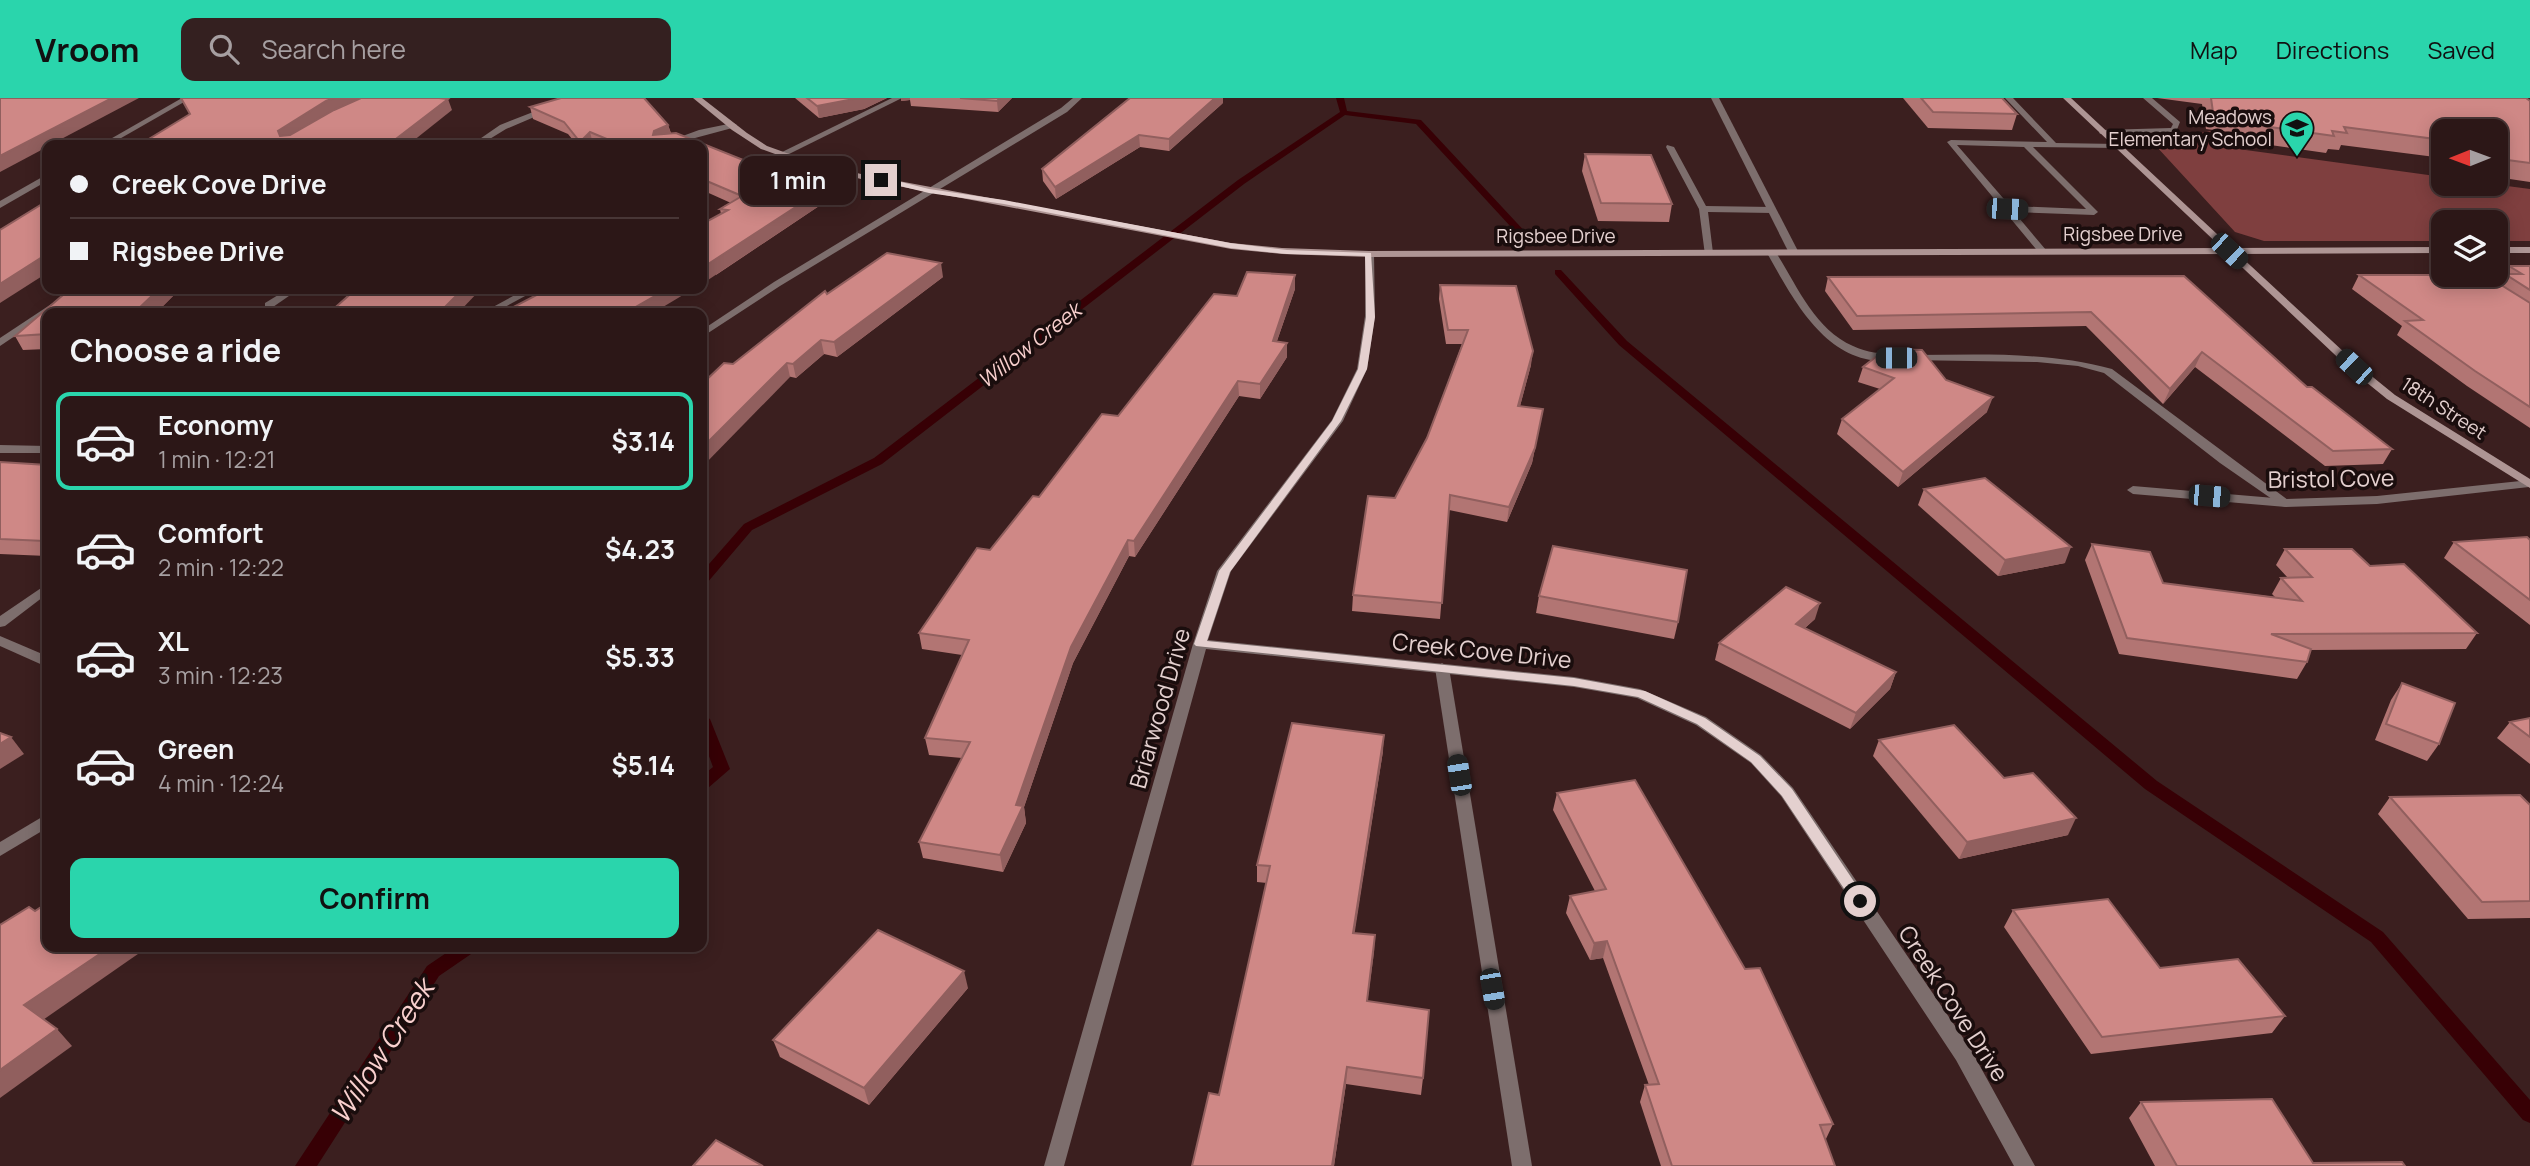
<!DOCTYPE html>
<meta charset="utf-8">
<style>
body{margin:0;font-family:Manrope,sans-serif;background:#342020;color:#f1f3f6;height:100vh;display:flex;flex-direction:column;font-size:26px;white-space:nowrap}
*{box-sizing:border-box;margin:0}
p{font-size:23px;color:#a69fa1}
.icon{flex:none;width:38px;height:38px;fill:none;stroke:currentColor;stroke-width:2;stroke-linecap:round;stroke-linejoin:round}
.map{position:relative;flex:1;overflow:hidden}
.details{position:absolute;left:42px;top:210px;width:665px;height:644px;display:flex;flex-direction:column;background:#2c1717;border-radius:14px;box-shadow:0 4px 18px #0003,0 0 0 2px #483636}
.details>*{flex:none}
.hud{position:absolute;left:42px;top:42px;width:665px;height:154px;border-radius:14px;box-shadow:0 4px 18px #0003,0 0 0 2px #483636;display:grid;align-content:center;height:154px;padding:0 28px;background:#2c1717}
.needle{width:46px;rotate:269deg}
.fabs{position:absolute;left:2431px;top:21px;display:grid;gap:14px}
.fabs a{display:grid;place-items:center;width:77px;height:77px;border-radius:14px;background:#2c1717;box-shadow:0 4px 18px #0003,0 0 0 2px #483636;font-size:35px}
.end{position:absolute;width:32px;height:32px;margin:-16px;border:9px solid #e4d0cf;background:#111;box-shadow:0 0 0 4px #111}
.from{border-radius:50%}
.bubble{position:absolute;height:49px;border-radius:14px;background:#2c1717;box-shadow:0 4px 18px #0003,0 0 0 2px #483636;font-size:23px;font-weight:700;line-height:49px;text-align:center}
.car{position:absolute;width:21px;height:42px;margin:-21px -10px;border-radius:9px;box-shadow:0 0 5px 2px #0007;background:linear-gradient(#222 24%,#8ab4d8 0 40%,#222 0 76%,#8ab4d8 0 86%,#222 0)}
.hud b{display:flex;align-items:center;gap:24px;height:66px;font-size:26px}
.hud b+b{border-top:2px solid #483636}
.hud i{width:18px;height:18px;background:#f1f3f6}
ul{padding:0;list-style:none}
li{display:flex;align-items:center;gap:21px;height:98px;margin:0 14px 10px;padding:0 14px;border:4px solid transparent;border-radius:14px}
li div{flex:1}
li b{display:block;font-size:26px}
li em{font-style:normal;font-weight:700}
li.active{border-color:#2ad5ac}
li>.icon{width:63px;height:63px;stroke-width:1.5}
h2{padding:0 28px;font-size:32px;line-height:84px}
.button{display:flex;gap:14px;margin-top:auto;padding:14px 28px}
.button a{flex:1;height:80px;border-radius:14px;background:#2ad5ac;color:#111;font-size:28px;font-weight:700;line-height:80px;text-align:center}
header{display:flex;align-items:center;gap:42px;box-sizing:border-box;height:98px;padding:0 35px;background:#2ad5ac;color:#111}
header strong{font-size:33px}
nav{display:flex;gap:38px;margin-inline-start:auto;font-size:24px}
.search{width:490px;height:63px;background:#342020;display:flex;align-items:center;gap:18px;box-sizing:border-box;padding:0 24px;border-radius:14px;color:#a69fa1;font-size:26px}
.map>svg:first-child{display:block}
.forest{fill:#7f3f3f}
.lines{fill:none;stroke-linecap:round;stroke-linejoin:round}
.stream{fill:#370005;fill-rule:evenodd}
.lane{fill:#7d6e6d;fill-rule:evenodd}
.street{fill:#7d6e6d;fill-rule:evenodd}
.secondary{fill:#ae9594;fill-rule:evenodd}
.wall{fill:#b27573}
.shaded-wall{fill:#915f5e}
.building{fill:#cf8886;stroke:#915f5e;stroke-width:2}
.route{fill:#e4d0cf}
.labels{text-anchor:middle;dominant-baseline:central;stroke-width:7;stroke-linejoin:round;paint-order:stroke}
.far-poi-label{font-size:19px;fill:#e4d0cf;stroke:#1a0d0d;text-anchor:end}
.far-street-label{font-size:19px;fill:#e4d0cf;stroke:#1a0d0d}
.far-water-label{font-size:21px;font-style:italic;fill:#f9d0ce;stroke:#1a0d0d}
.street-label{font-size:23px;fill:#e4d0cf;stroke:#1a0d0d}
.near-water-label{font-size:28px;font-style:italic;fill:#f9d0ce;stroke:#1a0d0d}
</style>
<header>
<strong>Vroom</strong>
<div class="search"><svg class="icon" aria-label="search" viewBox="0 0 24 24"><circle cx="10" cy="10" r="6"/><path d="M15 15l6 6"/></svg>Search here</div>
<nav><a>Map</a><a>Directions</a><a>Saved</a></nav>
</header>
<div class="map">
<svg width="2530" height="1068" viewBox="0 0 2530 1068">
<rect width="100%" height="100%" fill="#3b1f1f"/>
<polygon class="forest" points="2208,33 2219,34 2216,48 2443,79 2443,86 2492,86 2530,91 2530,143 2496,143 2496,124 2443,124 2443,143 2264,143 2235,134 2156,48"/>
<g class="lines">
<g class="stream">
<polygon points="1336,0 1344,0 1347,13 1421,22 1529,138 1529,142 1523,142 1416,26 1345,17 1244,86 882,366 752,432 707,485 702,486 702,474 744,426 874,360 1238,82 1340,14"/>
<polygon points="1555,172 1561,172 1627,243 2157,683 2383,834 2530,1002 2530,1025 2523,1022 2371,844 2145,691 1619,247 1555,176"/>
<polygon points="702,616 710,621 730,671 708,690 702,692 702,678 713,669 702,639"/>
<polygon points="455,849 477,849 474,854 439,878 317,1068 295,1068 427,868"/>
</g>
<g class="lane">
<polygon points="892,0 902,0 785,58 778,56"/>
<path d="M2005 0H2013L2056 45 2118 46 2122 48 2118 50 2033 49 2098 114 2094 117 2014 114 2046 152V156H2040L1947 44 1951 42 2047 44ZM1957 47 2024 49 2086 111 2010 108Z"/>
<polygon points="2143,0 2152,0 2180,24 2176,34 2100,36 2099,34 2103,32 2171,30 2173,26"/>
<polygon points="733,25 737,27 736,29 669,47 658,47 699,32"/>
<polygon points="1667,47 1674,49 1706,108 1772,109 1776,112 1772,115 1708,114 1713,155 1705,157 1699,111 1666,49"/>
<polygon points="2430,150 2436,150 2443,155 2443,163 2430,154"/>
<path d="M1769 153H1775C1797 187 1814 231 1853 248 1867 255 1881 255 1896 258V262C1829 272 1794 203 1767 155Z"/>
<polygon points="74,191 85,191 0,248 0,240"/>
<polygon points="526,191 538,191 494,215 482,215"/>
<path d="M1912 257C1979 257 2047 253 2112 271L2292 405 2286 409 2282 408 2220 365 2104 275 2078 268 2037 264 1908 262 1907 260Z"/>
<polygon points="0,347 47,348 47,355 0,355"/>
<polygon points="47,486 47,496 5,528 0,529 0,518"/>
<polygon points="1442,565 1449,570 1532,1068 1512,1068 1435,570"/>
</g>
<g class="street">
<polygon points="182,0 191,0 109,47 100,47"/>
<polygon points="1073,0 1082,0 1067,14 780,188 702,239 702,232 774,184 1061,10"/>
<polygon points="1711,0 1719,0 1799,155 1797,157 1789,155"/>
<polygon points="546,9 553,11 506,31 480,47 471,47 500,27"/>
<polygon points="44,78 47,78 47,83 0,110 0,103"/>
<polygon points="1366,154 1374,156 1375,218 1367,271 1343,323 1231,473 1208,542 1574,579 1640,591 1706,619 1761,657 1793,690 1970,950 2035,1068 2014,1068 1956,962 1781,698 1751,665 1696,627 1637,600 1574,589 1206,551 1064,1068 1044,1068 1193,546 1217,473 1332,322 1357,271 1365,218"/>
<polygon points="288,191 299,191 273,209 265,209 265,205"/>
<polygon points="2530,382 2529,389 2377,406 2286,409 2133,396 2127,392 2133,388 2286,401 2377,398"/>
<polygon points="0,538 47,558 47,569 0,548"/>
<polygon points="47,716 47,730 0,758 0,744"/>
</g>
<g class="secondary">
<polygon points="693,0 702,0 747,35 767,48 806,62 861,76 1231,145 1282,150 1369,153 2222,150 2063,0 2071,0 2232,150 2443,149 2443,155 2238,156 2358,267 2395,297 2530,381 2530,390 2387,301 2350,271 2228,156 1369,159 1282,156 1231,151 861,81 800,65 761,51 732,32"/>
<rect x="2496" y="149" width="34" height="6"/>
</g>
</g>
<g class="wall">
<polygon points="795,0 887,0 864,11 819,20"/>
<polygon points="901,0 1012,0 998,14 911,8 910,2 901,3"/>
<polygon points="1903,0 2002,0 2017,16 2012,32 1928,30"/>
<polygon points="2157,0 2526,0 2530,3 2530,84 2496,79 2496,33 2443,33 2443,60 2341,47 2339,52 2328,51 2326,55 2256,45 2255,42 2239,40 2238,35 2206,31 2202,6"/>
<polygon points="1223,5 1169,53 1140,49 1056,101 1043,83 1042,71"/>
<polygon points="530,9 668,27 671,35 788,80 831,86 834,98 716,177 721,116 720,111 731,105 702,92 702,47 596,47 593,46 592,47 577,47 568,36 533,21"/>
<polygon points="1585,56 1672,106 1669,124 1598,123 1582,73"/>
<polygon points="2509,168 2530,168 2530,330 2467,288 2397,237 2402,228 2352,191 2359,177 2500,186"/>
<polygon points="2184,178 2307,289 2392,351 2383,366 2325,368 2195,269 2163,306 2086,228 1853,232 1825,193 1828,179"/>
<polygon points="943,179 837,259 824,256 796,280 733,266 827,196"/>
<polygon points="1440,187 1531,267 1520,308 1543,311 1532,365 1507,424 1449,412 1440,521 1352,513 1353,497 1395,400 1427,340 1462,246 1446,246 1439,201"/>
<polygon points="70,191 180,191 156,215 47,215 47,251 23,252 15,238"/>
<polygon points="1295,191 1277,243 1287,245 1287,259 1260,301 1239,298 1135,459 1129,458 1073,565 1024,709 1026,725 1003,774 923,760 919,744 962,660 929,657 925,640 962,557 922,551 919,535 990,452 1039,399 1237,198"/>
<polygon points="1863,269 1946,282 1987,314 1898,389 1837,336 1842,321 1880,291 1858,284"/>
<polygon points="0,364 47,367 47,458 0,456"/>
<polygon points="1924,391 2065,465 1998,478 1918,407"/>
<polygon points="2530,442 2530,527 2444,460 2454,444"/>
<polygon points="2092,446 2163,485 2275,499 2272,496 2281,480 2288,480 2276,467 2285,451 2370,468 2477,535 2466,551 2310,552 2307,564 2297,581 2119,556 2085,462"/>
<polygon points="1539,498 1678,524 1674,541 1536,515"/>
<polygon points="1815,521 1805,530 1896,574 1890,591 1850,631 1715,562 1719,545"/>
<polygon points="2402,585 2439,646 2427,663 2375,642 2391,602"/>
<polygon points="2530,620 2530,666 2497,640 2510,624"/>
<polygon points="1879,642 2004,680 2068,737 1959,761 1873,658"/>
<polygon points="1383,653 1354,835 1375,837 1367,903 1423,980 1421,997 1346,986 1334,1068 1192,1068 1219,997 1267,785 1257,784 1257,767"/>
<polygon points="1557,695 1833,1026 1825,1043 1835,1068 1661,1068 1640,1004 1645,987 1649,987 1603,860 1590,862 1566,815 1570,798 1595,793 1553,712"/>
<polygon points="2390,699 2530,707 2530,820 2468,821 2378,716"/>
<polygon points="2013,812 2160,870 2285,918 2272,935 2091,956 2004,829"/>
<polygon points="968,890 869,1007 780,959 773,942"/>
<polygon points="2141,1004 2313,1065 2405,1068 2155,1068 2129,1020"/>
</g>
<g class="shaded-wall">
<polygon points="112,0 139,0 50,47 47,47 47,49 0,74 0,58"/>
<polygon points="334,0 361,0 284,47 278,33 326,3"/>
<polygon points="859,0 887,0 864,11 819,20 817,8"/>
<polygon points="901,0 910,0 910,2 901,3"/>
<polygon points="1000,0 1012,0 998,14 997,3"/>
<polygon points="1215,0 1223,0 1223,5 1169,53 1169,41"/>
<polygon points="448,1 452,12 408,47 388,47"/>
<polygon points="668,27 672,39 653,37 654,33"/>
<polygon points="590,34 593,46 592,47 581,47 580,44"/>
<polygon points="1139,37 1140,49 1056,101 1055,89"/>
<polygon points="831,86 834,98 702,186 702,170"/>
<polygon points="47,156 47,175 0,205 0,186"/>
<polygon points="941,165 943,179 837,259 834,244"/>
<polygon points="1295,177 1295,191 1272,257 1273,243"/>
<polygon points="159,191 180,191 156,215 134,215"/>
<polygon points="463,191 481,191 458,215 439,215"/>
<polygon points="667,191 693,191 653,215 625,215"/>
<polygon points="821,242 824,256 796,280 793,266"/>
<polygon points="1287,245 1287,259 1260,301 1260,286"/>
<polygon points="1533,253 1531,267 1516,323 1518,308"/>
<polygon points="2202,254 2195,269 2163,306 2170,291"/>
<polygon points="787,265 790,279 702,369 702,350"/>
<polygon points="1238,283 1239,298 1135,459 1134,443"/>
<polygon points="1993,299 1987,314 1898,389 1903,374"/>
<polygon points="1543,311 1532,365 1507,424 1509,409"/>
<polygon points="1128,442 1129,458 1073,565 1024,709 1026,725 1003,774 1000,757 1016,707 1071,549"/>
<polygon points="2071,449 2065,465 1998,478 2005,462"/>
<polygon points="1820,505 1815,521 1791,542 1796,526"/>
<polygon points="1896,574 1890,591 1850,631 1856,615"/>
<polygon points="1384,637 1383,653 1352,852 1353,835"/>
<polygon points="11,639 24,656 0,671 0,646"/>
<polygon points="2076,720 2068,737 1959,761 1967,744"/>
<polygon points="1375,837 1374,855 1365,920 1367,903"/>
<polygon points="1607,843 1603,860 1590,862 1594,845"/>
<polygon points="110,849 148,849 40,924 24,907"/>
<polygon points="964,873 968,890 869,1007 864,990"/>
<polygon points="57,931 72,948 0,1000 0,972"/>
<polygon points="1347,969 1346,986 1334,1068 1332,1068"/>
</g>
<g class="building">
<polygon points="0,0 112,0 0,58"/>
<polygon points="181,0 334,0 326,3 278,33 280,38 290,37 334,12 361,0 439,0 448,1 388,47 139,47 190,16"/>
<polygon points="561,0 644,0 668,27 654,33 653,37 676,35 788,80 818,64 831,86 702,170 702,126 728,112 720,111 742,98 702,81 702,47 621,47 590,34 580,44 564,24 530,9"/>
<polygon points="807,0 859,0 817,8"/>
<polygon points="960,0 1000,0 997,3"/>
<polygon points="1130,0 1215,0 1169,41 1139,37 1055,89 1042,71"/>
<polygon points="1921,0 2002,0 2017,16 1933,14"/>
<polygon points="2211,0 2526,0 2530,3 2530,65 2500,61 2496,54 2496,33 2443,33 2443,42 2344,29 2347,35 2332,33 2334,38 2263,28 2262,25 2247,23 2246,18 2213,14"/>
<polygon points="1585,56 1651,57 1672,106 1601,105"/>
<polygon points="47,103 47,156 0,186 0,132"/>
<polygon points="887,155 941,165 834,244 821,242 793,266 787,265 702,350 702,286 724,265 733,266 825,193 827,196"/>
<polygon points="2509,168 2530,168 2530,192 2505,176 2522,176"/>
<polygon points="1247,174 1295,177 1273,243 1287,245 1260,286 1238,283 1134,443 1128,442 1071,549 1016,707 1023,708 1000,757 919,744 970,644 925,640 969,542 919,535 977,450 990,452 1033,398 1039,399 1102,316 1118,318 1214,196 1237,198"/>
<polygon points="2359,177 2485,177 2530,205 2530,309 2475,273 2405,223 2423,222"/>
<polygon points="2184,178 2307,289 2312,289 2392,351 2333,353 2202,254 2170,291 2091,214 1857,218 1828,179"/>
<polygon points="1440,187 1516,188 1533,253 1518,308 1543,311 1535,350 1509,409 1450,397 1442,505 1353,497 1368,398 1395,400 1427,340 1468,232 1448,232"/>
<polygon points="70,191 159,191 134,215 47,215 47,236 15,238"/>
<polygon points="356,191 463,191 439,215 329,215"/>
<polygon points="548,191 667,191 625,215 502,215"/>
<polygon points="1886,251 1922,252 1946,282 1993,299 1903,374 1842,321 1894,280 1863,269"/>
<polygon points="0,364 47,367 47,441 45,443 0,441"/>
<polygon points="1985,380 2071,449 2005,462 1924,391"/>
<polygon points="2527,439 2530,442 2530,502 2454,444"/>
<polygon points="2092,446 2150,454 2163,485 2302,503 2281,480 2312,479 2285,451 2352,451 2370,468 2404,466 2477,535 2271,536 2311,551 2307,564 2127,540"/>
<polygon points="1553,448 1687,472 1678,524 1539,498"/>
<polygon points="1786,489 1820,505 1796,526 1896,574 1856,615 1719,545"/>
<polygon points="2402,585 2455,605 2439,646 2386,626"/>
<polygon points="2530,620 2530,639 2510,624"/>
<polygon points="1292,625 1384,637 1353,835 1375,837 1367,903 1429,912 1423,980 1347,969 1332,1068 1192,1068 1209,995 1219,997 1270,768 1257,767"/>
<polygon points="1954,627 2004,680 2033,675 2076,720 1967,744 1879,642"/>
<polygon points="0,635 11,639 0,646"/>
<polygon points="1635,682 1745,871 1760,870 1833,1026 1820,1027 1835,1068 1672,1068 1645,987 1659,986 1607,843 1594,845 1570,798 1606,791 1557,695"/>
<polygon points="2520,697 2530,707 2530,803 2482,804 2390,699"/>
<polygon points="2108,801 2160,870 2238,861 2285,918 2102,939 2013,812"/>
<polygon points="47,805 47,849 110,849 24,907 57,931 0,972 0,827 29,809 35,813"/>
<polygon points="878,832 964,873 864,990 773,942"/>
<polygon points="2272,1001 2313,1065 2402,1064 2405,1068 2177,1068 2141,1004"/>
<polygon points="716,1042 763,1068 693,1068"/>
</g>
<polygon class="route" points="881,79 929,91 1004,102 1230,145 1287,152 1371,155 1375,219 1367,271 1341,323 1230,474 1207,543 1574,580 1645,593 1705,620 1760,658 1792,691 1865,800 1865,807 1855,807 1782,698 1751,664 1697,626 1638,599 1574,588 1196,548 1194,546 1219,473 1332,323 1358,271 1366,219 1365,158 1287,156 1230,150 1004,106 929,95 879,83"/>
<defs>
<g id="school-pin" transform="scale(1.75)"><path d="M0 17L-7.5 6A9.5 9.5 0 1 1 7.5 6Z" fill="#2ad5ac" stroke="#1a0d0d"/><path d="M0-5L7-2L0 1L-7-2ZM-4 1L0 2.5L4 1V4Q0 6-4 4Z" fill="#111"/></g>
</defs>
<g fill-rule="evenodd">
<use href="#school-pin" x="2297" y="30"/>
</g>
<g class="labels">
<g class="far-poi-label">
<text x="2272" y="19">Meadows<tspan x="2272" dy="22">Elementary School</tspan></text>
</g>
<g class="far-street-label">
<text x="2123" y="136">Rigsbee Drive</text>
<text x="1556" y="138">Rigsbee Drive</text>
<text transform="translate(2444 310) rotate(33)">18th Street</text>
</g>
<g class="far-water-label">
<text transform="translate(1029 247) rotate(-38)">Willow Creek</text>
</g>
<g class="street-label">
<text transform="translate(2331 380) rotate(-1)">Bristol Cove</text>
<text transform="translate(1482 552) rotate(6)">Creek Cove Drive</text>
<text transform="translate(1159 610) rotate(-74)">Briarwood Drive</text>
<text transform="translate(1954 905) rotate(57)">Creek Cove Drive</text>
</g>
<g class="near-water-label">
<text transform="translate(381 953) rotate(-57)">Willow Creek</text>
</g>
</g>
</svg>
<div class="fabs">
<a><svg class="needle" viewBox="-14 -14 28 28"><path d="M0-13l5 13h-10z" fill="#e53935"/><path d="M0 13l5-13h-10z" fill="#a69fa1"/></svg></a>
<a><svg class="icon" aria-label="layers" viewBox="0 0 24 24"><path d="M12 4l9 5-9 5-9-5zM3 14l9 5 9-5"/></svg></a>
</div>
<i class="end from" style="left:1860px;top:803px"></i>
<i class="end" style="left:881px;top:82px"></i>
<div class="bubble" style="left:740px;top:58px;width:116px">1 min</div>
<i class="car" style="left:2007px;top:111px;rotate:92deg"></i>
<i class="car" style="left:2229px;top:153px;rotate:133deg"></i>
<i class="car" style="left:1896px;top:260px;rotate:270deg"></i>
<i class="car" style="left:2354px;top:269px;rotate:313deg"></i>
<i class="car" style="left:2209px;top:398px;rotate:95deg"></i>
<i class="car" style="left:1459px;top:677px;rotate:351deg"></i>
<i class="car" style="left:1492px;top:891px;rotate:170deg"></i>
<div class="hud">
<b><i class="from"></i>Creek Cove Drive</b>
<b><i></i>Rigsbee Drive</b>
</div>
<section class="details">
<h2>Choose a ride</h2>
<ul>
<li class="active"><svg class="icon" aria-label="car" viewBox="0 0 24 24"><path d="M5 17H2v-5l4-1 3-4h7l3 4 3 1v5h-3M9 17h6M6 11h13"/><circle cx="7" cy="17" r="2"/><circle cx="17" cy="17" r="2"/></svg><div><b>Economy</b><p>1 min · 12:21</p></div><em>$3.14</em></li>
<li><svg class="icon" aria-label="car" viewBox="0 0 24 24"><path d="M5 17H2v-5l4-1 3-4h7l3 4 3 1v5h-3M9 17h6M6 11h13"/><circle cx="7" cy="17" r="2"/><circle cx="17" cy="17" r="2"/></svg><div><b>Comfort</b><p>2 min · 12:22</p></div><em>$4.23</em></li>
<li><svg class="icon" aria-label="car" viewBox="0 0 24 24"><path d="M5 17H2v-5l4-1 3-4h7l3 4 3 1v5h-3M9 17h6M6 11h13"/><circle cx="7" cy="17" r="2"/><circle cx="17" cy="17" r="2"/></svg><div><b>XL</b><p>3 min · 12:23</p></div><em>$5.33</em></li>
<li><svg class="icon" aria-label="car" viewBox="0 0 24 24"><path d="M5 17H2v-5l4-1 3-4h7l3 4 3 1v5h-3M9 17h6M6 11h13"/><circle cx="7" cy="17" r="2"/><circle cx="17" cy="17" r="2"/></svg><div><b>Green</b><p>4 min · 12:24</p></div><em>$5.14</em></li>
</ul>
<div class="button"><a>Confirm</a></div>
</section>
</div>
